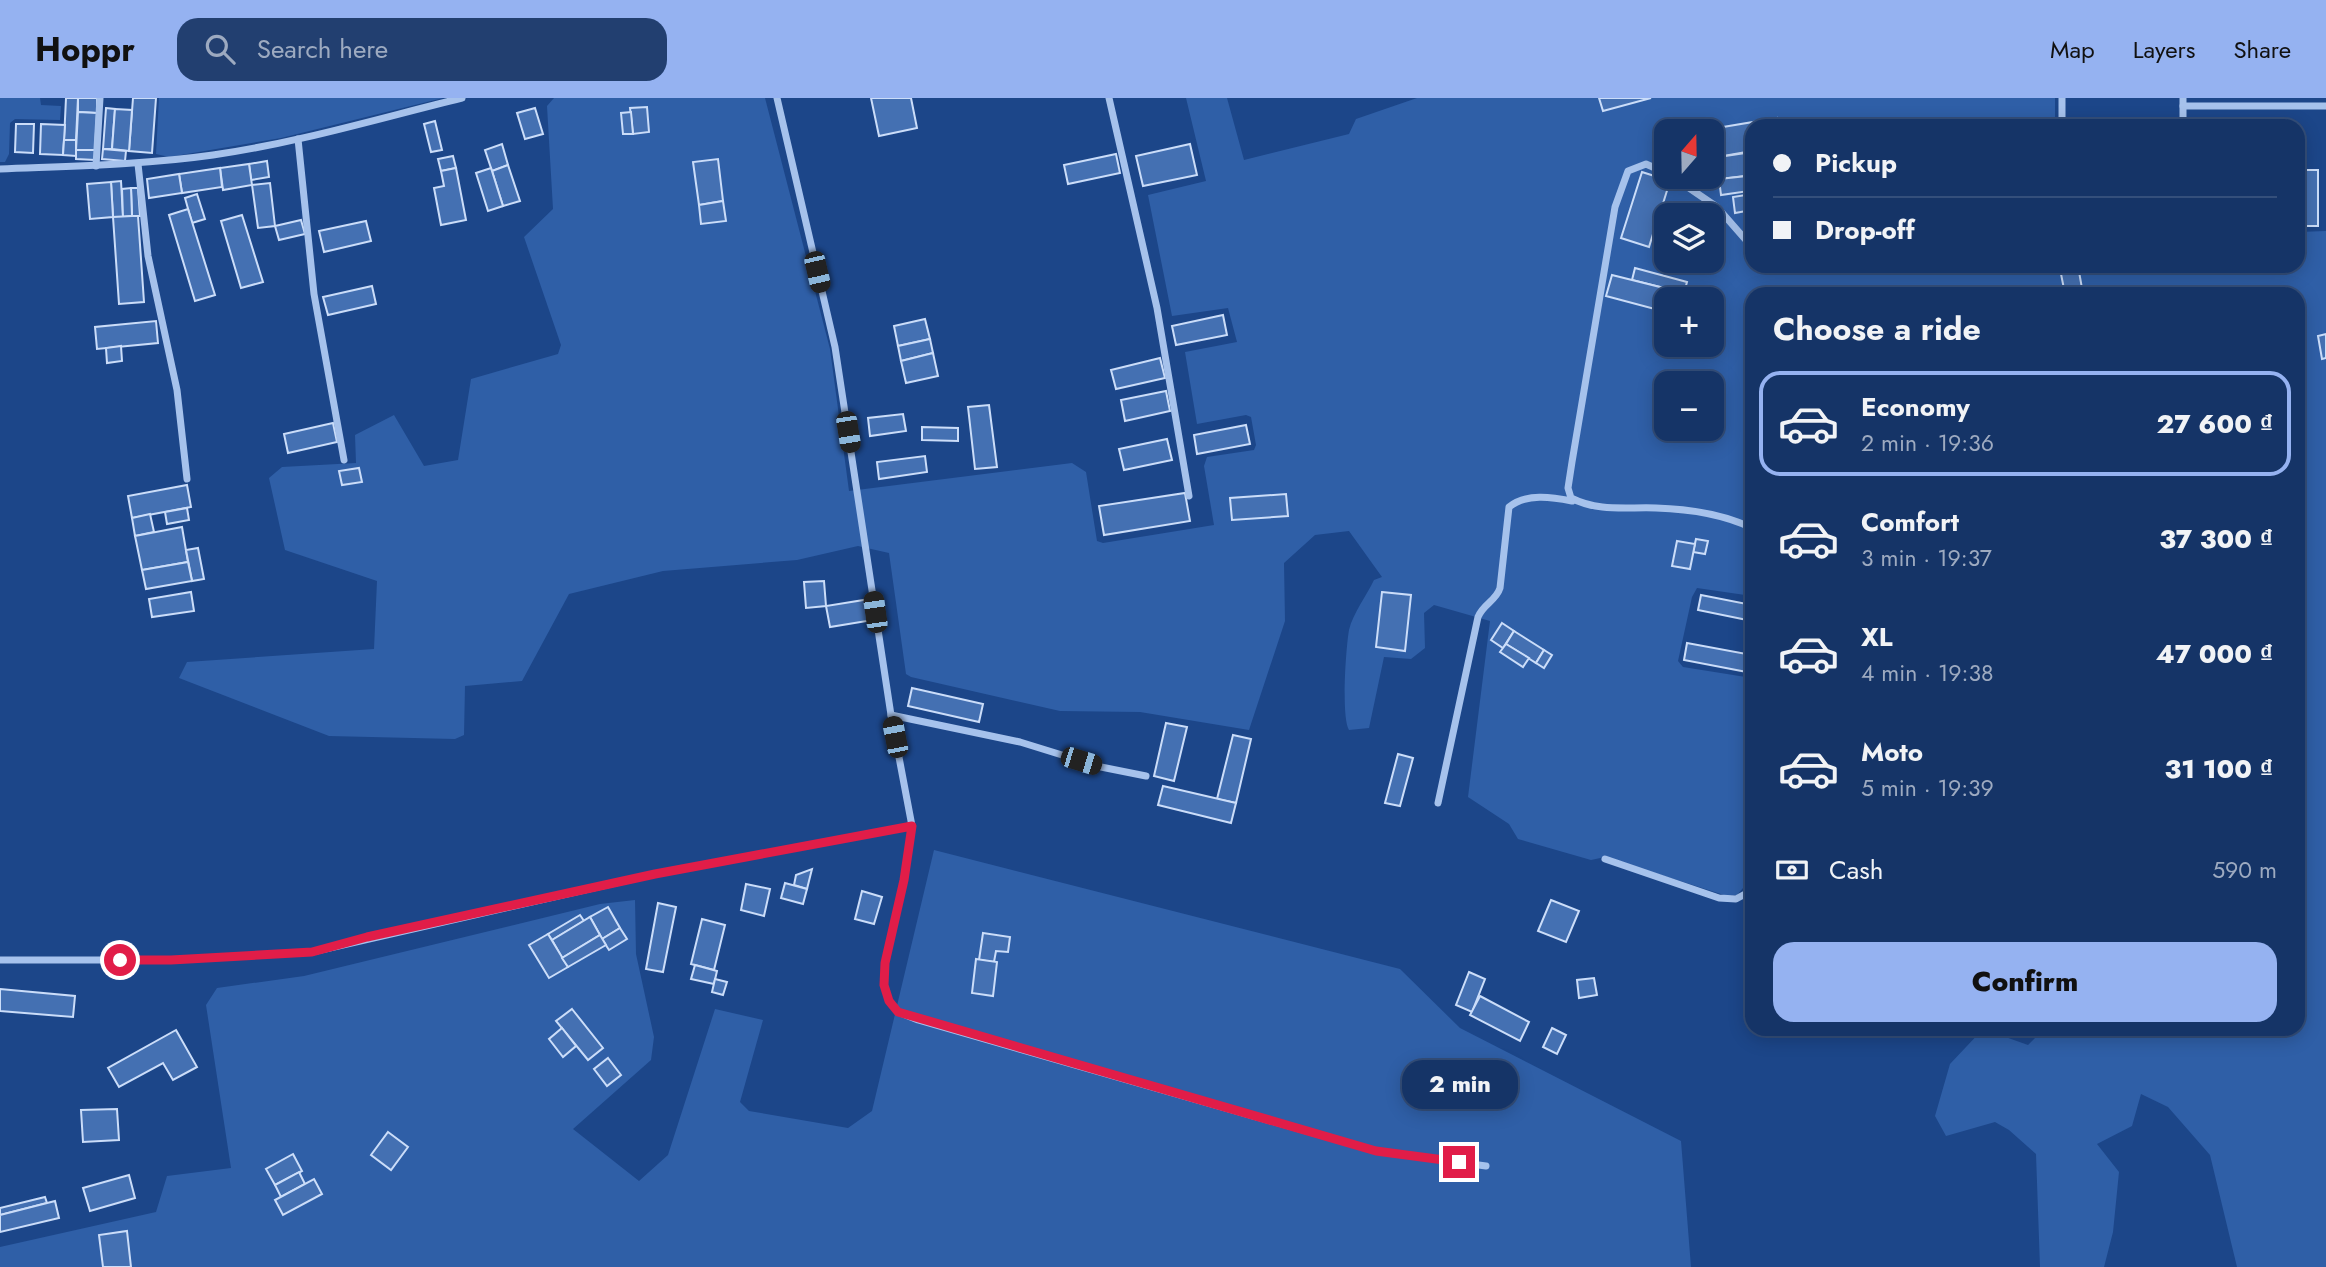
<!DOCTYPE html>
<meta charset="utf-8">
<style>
body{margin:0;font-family:Jost,sans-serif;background:#223f70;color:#f1f3f6;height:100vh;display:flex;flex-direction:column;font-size:26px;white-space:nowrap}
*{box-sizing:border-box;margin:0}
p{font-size:23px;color:#9daac0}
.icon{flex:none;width:38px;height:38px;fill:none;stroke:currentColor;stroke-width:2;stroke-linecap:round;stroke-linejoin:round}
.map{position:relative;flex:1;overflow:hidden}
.details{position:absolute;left:1745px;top:189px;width:560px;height:749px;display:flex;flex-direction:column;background:#153467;border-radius:21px;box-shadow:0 4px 18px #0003,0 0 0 2px #344f7b}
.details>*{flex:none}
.hud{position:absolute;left:1745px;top:21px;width:560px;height:154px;border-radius:21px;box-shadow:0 4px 18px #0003,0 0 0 2px #344f7b;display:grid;align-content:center;height:154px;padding:0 28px;background:#153467}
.needle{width:46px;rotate:20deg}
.tools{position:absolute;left:1654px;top:21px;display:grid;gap:14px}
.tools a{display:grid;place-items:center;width:70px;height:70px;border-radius:14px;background:#153467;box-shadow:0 4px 18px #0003,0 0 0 2px #344f7b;font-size:35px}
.end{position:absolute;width:32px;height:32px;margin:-16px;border:9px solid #e11d48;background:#fff;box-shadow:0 0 0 4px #fff}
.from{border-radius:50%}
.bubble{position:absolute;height:49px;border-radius:21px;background:#153467;box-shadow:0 4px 18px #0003,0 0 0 2px #344f7b;font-size:23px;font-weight:800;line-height:49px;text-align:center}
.car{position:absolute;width:21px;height:42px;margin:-21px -10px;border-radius:9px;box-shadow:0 0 5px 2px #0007;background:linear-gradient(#222 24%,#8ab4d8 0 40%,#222 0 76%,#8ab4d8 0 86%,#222 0)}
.hud b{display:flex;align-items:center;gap:24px;height:66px;font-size:26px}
.hud b+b{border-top:2px solid #344f7b}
.hud i{width:18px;height:18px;background:#f1f3f6}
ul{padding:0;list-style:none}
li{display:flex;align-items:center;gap:21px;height:105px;margin:0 14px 10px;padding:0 14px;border:4px solid transparent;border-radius:21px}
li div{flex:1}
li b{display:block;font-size:26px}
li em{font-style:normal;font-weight:800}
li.active{border-color:#95b2f1}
li>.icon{width:63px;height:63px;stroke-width:1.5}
h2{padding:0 28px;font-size:32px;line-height:84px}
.pay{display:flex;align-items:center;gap:18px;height:77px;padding:0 28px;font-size:26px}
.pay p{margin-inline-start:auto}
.button{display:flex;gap:14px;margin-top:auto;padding:14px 28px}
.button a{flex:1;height:80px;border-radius:21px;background:#95b2f1;color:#111;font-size:28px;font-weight:800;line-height:80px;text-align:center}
header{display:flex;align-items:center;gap:42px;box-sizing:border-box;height:98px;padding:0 35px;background:#95b2f1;color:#111}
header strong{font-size:33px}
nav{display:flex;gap:38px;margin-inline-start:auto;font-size:24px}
.search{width:490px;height:63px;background:#223f70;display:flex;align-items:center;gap:18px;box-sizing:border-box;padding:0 24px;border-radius:21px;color:#9daac0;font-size:26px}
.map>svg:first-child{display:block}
.green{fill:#2f5fa7;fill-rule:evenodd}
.building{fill:#4470b2;stroke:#cbddf9;stroke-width:2}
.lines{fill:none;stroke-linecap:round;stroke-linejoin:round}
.minor{stroke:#a6c2ec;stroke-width:7}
.route{stroke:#e11d48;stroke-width:9}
</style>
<header>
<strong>Hoppr</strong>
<div class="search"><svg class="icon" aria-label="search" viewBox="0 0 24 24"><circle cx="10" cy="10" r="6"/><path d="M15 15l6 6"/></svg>Search here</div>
<nav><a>Map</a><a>Layers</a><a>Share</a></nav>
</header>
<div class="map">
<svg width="2326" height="1169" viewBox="0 0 2326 1169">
<rect width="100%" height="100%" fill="#1c4689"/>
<g class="green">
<polygon points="0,0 40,0 41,7 61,8 60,22 15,21 10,25 9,56 5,64 0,64"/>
<polygon points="159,0 443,0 281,40 169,59 156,56"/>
<path d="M554 0H765L830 251 849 393 1072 365 1086 374 1097 443 1103 445 1214 427 1204 368 1207 359 1254 352 1256 347 1251 319 1246 317 1197 326 1185 254 1237 244 1228 210 1172 218 1148 97 1206 83 1186 0H1227L1244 62 1349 36 1356 21 1417 0H2055V28H1752V168H2298V134L2326 133V1169H2237L2210 1057 2168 1009 2141 996 2132 1028 2097 1046 2119 1074 2113 1134 2104 1169H2040L2036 1056 2009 1032 1995 1024 1946 1038 1935 1018 1950 966 1983 931 2028 947 2044 931H2298V196H1752V498L1697 490 1692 499 1678 563 1683 569 1752 580V720L1743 790 1737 797H1724L1605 759 1591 762 1518 741 1509 726 1468 699 1490 523 1434 507 1424 515 1425 550 1411 561 1384 559 1369 630 1349 632C1341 619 1346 549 1349 532 1353 515 1367 497 1374 482L1382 479 1349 433 1315 437 1284 465 1285 523 1249 632 1140 614 1060 613 911 579 906 576 889 455 858 448 797 462 663 473 569 496 522 583 465 588 464 637 455 641 329 638 179 580 187 564 374 551 377 483 285 452 269 380 282 369 356 365 355 337 394 317 424 368 458 362 471 281 558 256 561 247 524 139 553 111 547 8ZM1666 33H1712V79H1666ZM1666 117H1712V163H1666ZM1666 201H1712V247H1666ZM1666 285H1712V331H1666Z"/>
<polygon points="934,752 1400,871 1460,930 1681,1043 1691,1169 0,1169 0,1149 156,1114 167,1078 231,1070 206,907 217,890 304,878 600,806 635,802 636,856 654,939 651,962 573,1031 639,1083 668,1057 715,911 763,922 740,1004 749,1013 848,1030 872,1013"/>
</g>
<g class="building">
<polygon points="66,0 78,0 76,42 64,42"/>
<polygon points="78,0 97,0 97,15 78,14"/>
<polygon points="133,0 156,0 152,55 129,53"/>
<polygon points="871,0 911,0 917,30 879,38"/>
<polygon points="1599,0 1651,0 1603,13"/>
<polygon points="647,9 649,34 633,36 630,10"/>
<polygon points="106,10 115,11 112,51 103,51"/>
<polygon points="535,10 543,36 525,41 517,15"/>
<polygon points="115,11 132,12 129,53 112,51"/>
<polygon points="78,14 97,15 95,52 76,52"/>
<polygon points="631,14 633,36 623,36 621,15"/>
<polygon points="1777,20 1778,28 1752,28 1752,53 1712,60 1712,33 1699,33"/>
<polygon points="435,23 442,52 431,54 424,26"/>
<polygon points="16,26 34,26 33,55 15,54"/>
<polygon points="41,26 65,27 63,57 40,56"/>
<polygon points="64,42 76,42 76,58 63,57"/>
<polygon points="502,46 508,67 492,73 485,52"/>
<polygon points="1190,46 1197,77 1143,88 1136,58"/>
<polygon points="103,51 126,53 125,63 102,61"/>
<polygon points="76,52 95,52 95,62 76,61"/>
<polygon points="1752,54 1752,77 1706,83 1705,79 1712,79 1712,60"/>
<polygon points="1116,56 1120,75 1068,86 1064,67"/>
<polygon points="453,58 456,70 441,73 438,61"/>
<polygon points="718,61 723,103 699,107 693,64"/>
<polygon points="267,63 269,79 251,82 249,66"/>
<polygon points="249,66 252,87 223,92 220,70"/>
<polygon points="508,67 520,103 503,108 492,73"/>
<polygon points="220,70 222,89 182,95 179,76"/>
<polygon points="456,70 466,122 441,127 434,90 444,88 441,73"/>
<polygon points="491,70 503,108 488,113 476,75"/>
<rect x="2298" y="72" width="20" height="56"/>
<polygon points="1642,74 1670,83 1661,112 1670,114 1666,117 1662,139 1653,136 1649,149 1621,140"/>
<polygon points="179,76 182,95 149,100 147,81"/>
<polygon points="1747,78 1749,93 1721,97 1719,81"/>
<polygon points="121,83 123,119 113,119 111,84"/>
<polygon points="111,84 113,119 90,121 87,86"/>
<polygon points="270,85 275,128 258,130 252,87"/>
<polygon points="131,90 138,90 140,118 132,118"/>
<polygon points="131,90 132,118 123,119 122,91"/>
<polygon points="197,96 205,121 192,125 185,100"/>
<polygon points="1752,96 1752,112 1735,115 1733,99"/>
<polygon points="723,103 726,123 701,126 699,107"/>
<polygon points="188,111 215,197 195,203 169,117"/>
<polygon points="242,117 263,184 241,190 221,123"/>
<polygon points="132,118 138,118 144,204 119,206 113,119"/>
<polygon points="301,122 305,136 279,142 275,128"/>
<polygon points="366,123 371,143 324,154 319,133"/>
<polygon points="2078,168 2083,196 2065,196 2060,171"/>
<polygon points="1635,170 1687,184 1684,195 1632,182"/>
<polygon points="1612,177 1684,195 1682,201 1666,201 1666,214 1606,198"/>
<polygon points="372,188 376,206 328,217 323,199"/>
<polygon points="1223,217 1227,237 1176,247 1172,228"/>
<polygon points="925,221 930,241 898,248 894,228"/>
<polygon points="156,223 158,245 97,251 95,229"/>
<polygon points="2326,236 2326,260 2322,261 2318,238"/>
<polygon points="930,241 933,255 901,263 898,248"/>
<polygon points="121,248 122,263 107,265 106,250"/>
<polygon points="933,255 938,278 906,285 901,263"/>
<polygon points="1160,260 1165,280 1116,291 1111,272"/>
<polygon points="1166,293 1170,313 1125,323 1121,302"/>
<polygon points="989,307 997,369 975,371 968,309"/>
<polygon points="903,316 906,333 870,338 868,320"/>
<polygon points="333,325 337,344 288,355 284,336"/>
<polygon points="1246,327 1250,346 1197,356 1194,337"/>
<polygon points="922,329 958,330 958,343 922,342"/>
<polygon points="1167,341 1172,362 1124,372 1119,351"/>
<polygon points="925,358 927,374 879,381 877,364"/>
<polygon points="359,370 362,384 342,387 339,373"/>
<polygon points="187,387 191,409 132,420 128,398"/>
<polygon points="1185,395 1190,423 1104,437 1099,408"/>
<polygon points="1286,396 1288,418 1232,422 1230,400"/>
<polygon points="187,410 189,422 167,426 165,414"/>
<polygon points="150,416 154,434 135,438 132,420"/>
<polygon points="182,429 188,464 142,472 135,438"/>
<polygon points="1696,441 1708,443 1705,456 1693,454"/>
<polygon points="1677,443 1695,446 1690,471 1672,468"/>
<polygon points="198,450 204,481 192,483 186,452"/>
<polygon points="188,464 192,483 146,491 142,472"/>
<polygon points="824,483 826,508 806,510 804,484"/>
<polygon points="191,494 194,513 152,519 149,501"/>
<polygon points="1382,494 1411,497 1405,553 1376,549"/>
<polygon points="1701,497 1752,507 1752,523 1698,512"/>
<polygon points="870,501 873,522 830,529 826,508"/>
<polygon points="1502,525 1514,533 1503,550 1491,542"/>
<polygon points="1514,533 1544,552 1536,565 1506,546"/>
<polygon points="1687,545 1752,557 1752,575 1684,562"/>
<polygon points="1506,546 1529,560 1523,569 1500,554"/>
<polygon points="1544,552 1552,557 1544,570 1536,565"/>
<polygon points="912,590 983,606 979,624 908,608"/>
<polygon points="1166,625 1187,629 1174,683 1154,678"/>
<polygon points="1233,637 1251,641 1236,705 1217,701"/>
<polygon points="1398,656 1413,660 1400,708 1385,705"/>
<polygon points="1163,688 1236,705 1231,725 1158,707"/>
<polygon points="812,771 807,791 794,787 796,777"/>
<polygon points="785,785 807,791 803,806 781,800"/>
<polygon points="746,786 770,791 764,818 741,812"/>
<polygon points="862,793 882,799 874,826 855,821"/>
<polygon points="1551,802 1579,813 1566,844 1538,833"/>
<polygon points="658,805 676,809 663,874 646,871"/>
<polygon points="608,809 620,830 602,841 590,819"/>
<polygon points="580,817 584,823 552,842 548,836"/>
<polygon points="590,819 600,837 562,860 552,842"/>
<polygon points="702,821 725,827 714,872 691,866"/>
<polygon points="620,830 627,841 609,852 602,841"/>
<polygon points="983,835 1010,839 1008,854 996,853 994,864 979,862"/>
<polygon points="548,836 568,869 549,880 529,847"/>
<polygon points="600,837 606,847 568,869 562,860"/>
<polygon points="976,861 997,864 993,898 972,895"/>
<polygon points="695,867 717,873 714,886 691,881"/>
<polygon points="1469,874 1485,881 1472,914 1456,907"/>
<polygon points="1594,880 1597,897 1579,900 1577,882"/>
<polygon points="715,881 727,884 723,897 712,894"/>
<polygon points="0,891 75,898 73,919 0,913"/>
<polygon points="1480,898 1529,924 1520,943 1470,917"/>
<polygon points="572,911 603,950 588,962 556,923"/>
<polygon points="562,930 576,948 563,959 549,941"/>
<polygon points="1552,930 1566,937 1557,956 1543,949"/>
<polygon points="176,932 197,969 173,982 163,965 119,989 108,970"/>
<polygon points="608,960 621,977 607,988 594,971"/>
<polygon points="117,1011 119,1042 83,1044 81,1012"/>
<polygon points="388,1034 408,1049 391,1072 371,1057"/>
<polygon points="293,1056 302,1073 275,1087 266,1071"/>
<polygon points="299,1074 305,1086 281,1099 275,1087"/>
<polygon points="129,1077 135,1100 90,1113 83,1090"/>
<polygon points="314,1081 322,1096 283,1117 275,1102"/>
<polygon points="45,1099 47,1105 0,1117 0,1110"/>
<polygon points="55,1103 59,1120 0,1134 0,1117"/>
<polygon points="127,1133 131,1169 103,1169 99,1137"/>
</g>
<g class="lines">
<g class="minor">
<polyline points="777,0 835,249 891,617 912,728 904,782 885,865 884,887 889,903 898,914 918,922 1376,1053 1486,1068"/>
<polyline points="1109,0 1157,210 1189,398"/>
<polyline points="2062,0 2062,28"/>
<polyline points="2183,8 2326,8"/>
<polyline points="2183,28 2183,0"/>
<polyline points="298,41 314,196 344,362"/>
<polyline points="138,66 148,158 177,292 187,381"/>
<polyline points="96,68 100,0"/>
<path d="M0 71C71 68 142 67 213 57 297 45 380 20 462 0"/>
<path d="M1666 75 1646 66 1628 73 1615 109 1572 364 1568 390 1571 400C1599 414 1625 409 1656 410 1688 411 1723 416 1752 430"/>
<polyline points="1673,79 1717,109 1752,149"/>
<polyline points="891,617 1020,644 1101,669 1146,678"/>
<path d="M1438 705 1478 519C1483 506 1496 503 1500 490L1509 409C1526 395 1552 399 1572 403"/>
<polyline points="1605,761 1719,800 1736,801 1747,795 1752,756"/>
<polyline points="0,862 171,862 312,854 655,776 912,728"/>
</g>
</g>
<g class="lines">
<polyline class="route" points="120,862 171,862 312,854 367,839 655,776 912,728 904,782 885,865 884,887 889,903 898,914 1376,1053 1459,1064"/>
</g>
</svg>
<div class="tools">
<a><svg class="needle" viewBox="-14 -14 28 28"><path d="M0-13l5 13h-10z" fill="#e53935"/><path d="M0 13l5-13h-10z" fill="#9daac0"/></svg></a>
<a><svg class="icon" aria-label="layers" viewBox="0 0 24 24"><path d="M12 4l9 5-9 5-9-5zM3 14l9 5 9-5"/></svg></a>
<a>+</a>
<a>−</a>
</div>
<i class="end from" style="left:120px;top:862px"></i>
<i class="end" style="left:1459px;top:1064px"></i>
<div class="bubble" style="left:1402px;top:962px;width:116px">2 min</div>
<i class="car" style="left:817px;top:174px;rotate:167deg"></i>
<i class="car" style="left:848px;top:334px;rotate:171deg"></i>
<i class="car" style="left:875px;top:514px;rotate:352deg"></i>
<i class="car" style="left:895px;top:639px;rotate:349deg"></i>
<i class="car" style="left:1081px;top:663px;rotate:107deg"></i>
<div class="hud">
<b><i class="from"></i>Pickup</b>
<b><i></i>Drop-off</b>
</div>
<section class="details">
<h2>Choose a ride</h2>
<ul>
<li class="active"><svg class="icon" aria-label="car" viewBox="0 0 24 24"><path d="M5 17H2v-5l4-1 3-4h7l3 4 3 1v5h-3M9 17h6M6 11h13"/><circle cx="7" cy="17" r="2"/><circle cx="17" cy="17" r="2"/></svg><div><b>Economy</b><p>2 min · 19:36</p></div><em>27 600 ₫</em></li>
<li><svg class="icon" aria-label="car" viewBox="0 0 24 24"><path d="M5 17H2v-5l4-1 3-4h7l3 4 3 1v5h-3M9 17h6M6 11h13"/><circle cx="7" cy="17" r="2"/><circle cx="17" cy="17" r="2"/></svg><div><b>Comfort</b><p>3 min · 19:37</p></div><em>37 300 ₫</em></li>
<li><svg class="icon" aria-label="car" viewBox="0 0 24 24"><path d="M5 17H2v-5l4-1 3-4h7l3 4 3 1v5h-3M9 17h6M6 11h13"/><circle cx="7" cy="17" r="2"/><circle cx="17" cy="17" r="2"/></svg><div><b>XL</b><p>4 min · 19:38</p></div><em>47 000 ₫</em></li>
<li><svg class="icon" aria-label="car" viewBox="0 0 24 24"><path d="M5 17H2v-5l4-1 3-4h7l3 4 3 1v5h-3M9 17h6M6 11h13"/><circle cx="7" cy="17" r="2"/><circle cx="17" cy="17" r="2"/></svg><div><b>Moto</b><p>5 min · 19:39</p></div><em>31 100 ₫</em></li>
</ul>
<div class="pay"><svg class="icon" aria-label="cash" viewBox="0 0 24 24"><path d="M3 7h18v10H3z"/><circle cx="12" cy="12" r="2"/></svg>Cash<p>590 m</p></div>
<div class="button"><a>Confirm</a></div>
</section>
</div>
